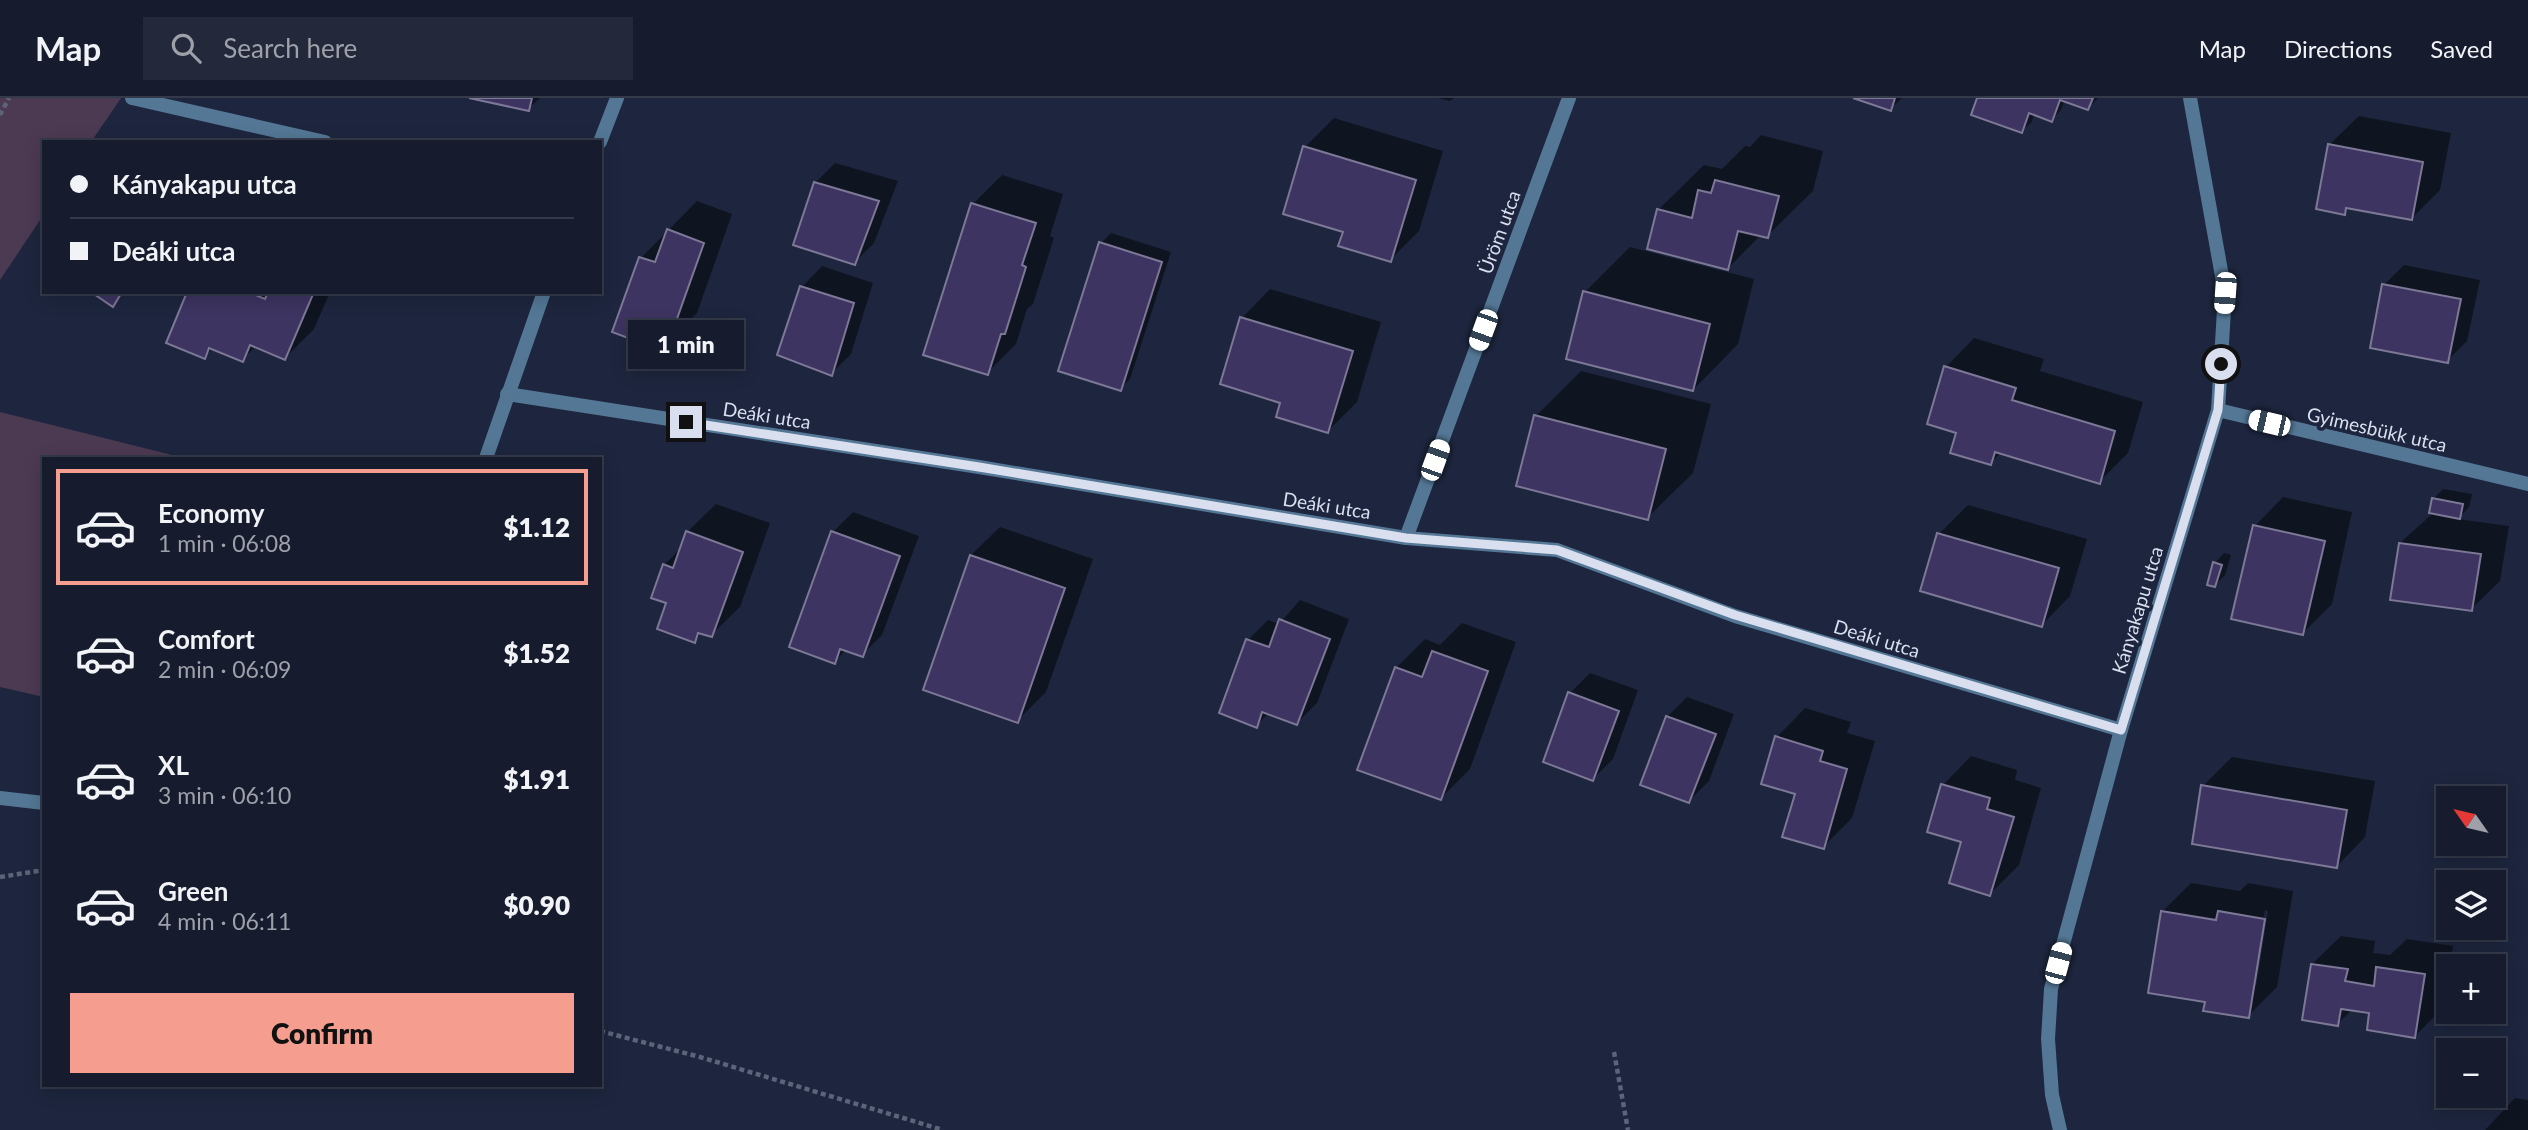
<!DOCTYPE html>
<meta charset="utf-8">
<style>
body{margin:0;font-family:Lato,sans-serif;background:#23293a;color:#f1f3f6;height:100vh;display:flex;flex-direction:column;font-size:26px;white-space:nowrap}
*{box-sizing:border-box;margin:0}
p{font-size:23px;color:#9ea1aa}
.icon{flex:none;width:38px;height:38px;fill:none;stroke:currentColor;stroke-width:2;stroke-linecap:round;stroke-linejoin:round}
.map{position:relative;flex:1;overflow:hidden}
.drawer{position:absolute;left:42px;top:359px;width:560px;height:630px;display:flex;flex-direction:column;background:#161c2e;border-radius:0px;box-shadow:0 4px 18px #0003,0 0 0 2px #353a4a}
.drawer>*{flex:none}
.top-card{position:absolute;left:42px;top:42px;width:560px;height:154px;border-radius:0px;box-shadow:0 4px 18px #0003,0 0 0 2px #353a4a;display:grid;align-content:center;height:154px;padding:0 28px;background:#161c2e}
.needle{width:46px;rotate:304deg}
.tools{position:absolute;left:2436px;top:688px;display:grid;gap:14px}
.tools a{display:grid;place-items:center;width:70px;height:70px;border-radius:0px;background:#161c2e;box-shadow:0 4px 18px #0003,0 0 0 2px #353a4a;font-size:35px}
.end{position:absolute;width:32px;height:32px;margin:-16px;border:9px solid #d9dfef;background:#111;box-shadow:0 0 0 4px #111}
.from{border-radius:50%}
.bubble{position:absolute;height:49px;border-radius:0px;background:#161c2e;box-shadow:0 4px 18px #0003,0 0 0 2px #353a4a;font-size:23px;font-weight:800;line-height:49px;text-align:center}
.car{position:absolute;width:21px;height:42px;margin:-21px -10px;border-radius:9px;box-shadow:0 0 5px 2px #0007;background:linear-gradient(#fff 24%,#345 0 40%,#fff 0 76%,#345 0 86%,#fff 0)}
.top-card b{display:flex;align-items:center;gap:24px;height:66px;font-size:26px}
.top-card b+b{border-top:2px solid #353a4a}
.top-card i{width:18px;height:18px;background:#f1f3f6}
ul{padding:12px 0 0;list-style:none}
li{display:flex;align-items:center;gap:21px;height:116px;margin:0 14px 10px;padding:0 14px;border:4px solid transparent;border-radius:0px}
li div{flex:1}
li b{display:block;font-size:26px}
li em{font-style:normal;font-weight:800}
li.on{border-color:#f59d8f}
li>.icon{width:63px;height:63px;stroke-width:1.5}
.button{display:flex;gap:14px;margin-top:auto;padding:14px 28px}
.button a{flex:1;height:80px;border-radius:0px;background:#f59d8f;color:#111;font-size:28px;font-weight:800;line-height:80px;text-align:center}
header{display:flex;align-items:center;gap:42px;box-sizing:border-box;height:98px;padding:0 35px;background:#161c2e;border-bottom:2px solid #353a4a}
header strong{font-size:33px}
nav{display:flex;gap:38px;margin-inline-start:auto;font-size:24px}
.search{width:490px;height:63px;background:#23293a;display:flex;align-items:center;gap:18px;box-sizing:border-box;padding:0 24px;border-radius:0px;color:#9ea1aa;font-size:26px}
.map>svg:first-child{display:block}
.green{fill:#4c3a53}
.shadow{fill:#0007;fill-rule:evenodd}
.building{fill:#3d3461;stroke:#7c7896;stroke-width:2}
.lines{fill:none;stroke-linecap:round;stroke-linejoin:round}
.path{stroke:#5c6479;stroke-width:4.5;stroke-dasharray:5 3.5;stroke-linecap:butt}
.street{stroke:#537795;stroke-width:14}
.route{stroke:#d9dfef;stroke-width:9}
.labels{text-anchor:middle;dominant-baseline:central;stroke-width:7;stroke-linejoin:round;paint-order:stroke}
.street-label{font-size:19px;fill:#d9dfef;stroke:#1d263e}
</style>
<header>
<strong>Map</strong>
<div class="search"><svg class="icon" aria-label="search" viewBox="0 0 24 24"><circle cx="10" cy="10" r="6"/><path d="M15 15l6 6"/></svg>Search here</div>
<nav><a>Map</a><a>Directions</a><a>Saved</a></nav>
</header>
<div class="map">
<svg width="2528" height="1032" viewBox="0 0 2528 1032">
<rect width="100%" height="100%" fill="#1d263e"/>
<g class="green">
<polygon points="0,0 121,0 91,44 44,44 44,116 0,182"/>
<polygon points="0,314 184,360 44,360 44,599 0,589"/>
</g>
<g class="shadow">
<polygon points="477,0 540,0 528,11"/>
<polygon points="1439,0 1454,0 1450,3"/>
<polygon points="1858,0 1902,0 1890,11"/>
<polygon points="1979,0 2098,0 2088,10 2065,2 2061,12 2051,22 2034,15 2032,24 2022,33"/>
<polygon points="2359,18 2451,35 2440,92 2411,121 2350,109 2345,115 2330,46"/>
<polygon points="1334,20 1443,53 1419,133 1390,162 1345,132 1305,49"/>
<polygon points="1761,37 1823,53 1813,93 1767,138 1761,137 1728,170 1658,112 1704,67 1722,71 1745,48 1750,49"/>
<polygon points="835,65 898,83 874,145 854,165 815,85"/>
<polygon points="1002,77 1063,96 1050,138 1054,140 1033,206 1027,211 1016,246 987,275 973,106"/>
<polygon points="697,103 732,116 697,215 668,244 656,239 649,246 641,160"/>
<polygon points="1111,135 1171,154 1130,281 1120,291 1101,145"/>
<polygon points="1630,149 1754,181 1738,246 1693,292 1585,194"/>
<polygon points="2404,167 2480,182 2467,243 2447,263 2384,187"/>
<polygon points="822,168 873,185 851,256 831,276 802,189"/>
<polygon points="1270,191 1381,224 1357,304 1328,333 1242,220"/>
<polygon points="189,194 330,194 314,231 285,260 256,248 242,262 213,250 204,259"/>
<polygon points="1974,240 2044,261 2040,273 2143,304 2128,355 2099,384 2002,354 1990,365 1958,334 1946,269"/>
<polygon points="1581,273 1711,306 1693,375 1647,420 1536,318"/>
<polygon points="2443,391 2472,396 2469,409 2458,421 2509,428 2500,483 2471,511 2400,445 2431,417 2433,401"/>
<polygon points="2283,399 2352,414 2332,506 2303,535 2255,428"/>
<polygon points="716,406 770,425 740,509 711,537 702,534 694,543 664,467 682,449 687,434"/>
<polygon points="1968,407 2087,441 2070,498 2042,527 1939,436"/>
<polygon points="853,414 919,438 882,537 862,557 847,551 834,564 833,434"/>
<polygon points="1000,429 1093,461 1046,594 1017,623 971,457"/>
<polygon points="2224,455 2231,457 2225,477 2215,487 2215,465"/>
<polygon points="1300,502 1349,521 1317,605 1297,625 1269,615 1256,628 1248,542 1268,522 1279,526"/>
<polygon points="1462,525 1516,544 1470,671 1441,700 1396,570 1425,541 1440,547"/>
<polygon points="1590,575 1638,592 1613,661 1593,681 1570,595"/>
<polygon points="1687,599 1734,616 1709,683 1689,703 1667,619"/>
<polygon points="1805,610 1851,624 1847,635 1875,643 1852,720 1823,749 1797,695 1777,639"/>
<polygon points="1971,658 2017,672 2015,682 2041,690 2019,767 1990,796 1964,742 1943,687"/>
<polygon points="2232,659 2375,683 2365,739 2337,768 2203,688"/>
<path d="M2191 785 2240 793 2248 785 2293 793 2277 889 2248 918 2207 903 2162 814ZM2265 812 2268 813 2256 888H2252Z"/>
<polygon points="2341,838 2375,843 2373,855 2390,857 2407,841 2453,848 2444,909 2415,938 2371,914 2353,911 2337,926 2312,866"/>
<polygon points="2515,1000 2528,1002 2528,1032 2485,1032"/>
</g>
<g class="building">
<polygon points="469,0 532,0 529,13"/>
<polygon points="1853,0 1895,0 1891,13"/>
<polygon points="1977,0 2093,0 2088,12 2060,2 2052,24 2029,15 2022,35 1971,17"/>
<polygon points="2328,46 2423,64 2412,122 2346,110 2345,117 2316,111"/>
<polygon points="1303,48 1416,82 1391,164 1338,148 1343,134 1283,116"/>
<polygon points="1715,82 1779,98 1768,140 1738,133 1728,172 1647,151 1657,111 1692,120 1698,92 1711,95"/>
<polygon points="814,84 879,103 855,167 793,147"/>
<polygon points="971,105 1036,125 1022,167 1026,169 1005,236 1001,236 988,277 923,257"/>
<polygon points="667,131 704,145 668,246 652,239 649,248 612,234 639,159 655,164"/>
<polygon points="1099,144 1162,164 1121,293 1058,273"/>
<polygon points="2382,186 2461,201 2448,265 2370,250"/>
<polygon points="800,188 854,205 832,278 777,257"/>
<polygon points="1583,193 1710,226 1693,293 1566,261"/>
<polygon points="91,194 122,194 113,209"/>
<polygon points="187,194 248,194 265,201 268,194 314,194 285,262 250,247 243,264 209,250 205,261 166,245"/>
<polygon points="1240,219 1353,253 1328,335 1276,319 1280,305 1220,286"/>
<polygon points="1944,268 2016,290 2012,302 2115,333 2100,386 1995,354 1991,367 1950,355 1956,335 1927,326"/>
<polygon points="1534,317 1666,351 1648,422 1516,388"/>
<polygon points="2432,400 2463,406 2460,421 2429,415"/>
<polygon points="2253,427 2325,443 2303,537 2231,521"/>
<polygon points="686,433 743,454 712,539 698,535 695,545 657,531 666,505 651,500 663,466 673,470"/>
<polygon points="831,433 900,458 863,559 840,551 835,566 789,549"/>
<polygon points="1937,435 2059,470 2042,529 1920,493"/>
<polygon points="2399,445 2481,456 2472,513 2390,502"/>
<polygon points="970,457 1065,490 1018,625 923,592"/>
<polygon points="2213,464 2222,467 2215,489 2207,487"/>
<polygon points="1279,521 1330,541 1297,627 1262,614 1257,630 1219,615 1246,541 1269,549"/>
<polygon points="1432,553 1488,573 1441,702 1357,672 1395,569 1422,579"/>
<polygon points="1568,594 1619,613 1593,683 1543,664"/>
<polygon points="1666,618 1716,636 1689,705 1640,687"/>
<polygon points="1775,638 1823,653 1820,663 1847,671 1824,751 1782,739 1795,696 1761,686"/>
<polygon points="1941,686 1990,700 1987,711 2014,719 1990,798 1949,785 1961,744 1927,734"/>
<polygon points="2201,687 2347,712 2337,770 2192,746"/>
<polygon points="2161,813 2216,822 2218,813 2265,821 2249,920 2203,913 2205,904 2148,895"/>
<polygon points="2311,866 2348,871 2345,883 2374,888 2376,869 2425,876 2415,940 2367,932 2369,915 2341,911 2338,928 2302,922"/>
</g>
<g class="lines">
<g class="path">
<polyline points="0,17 9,0"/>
<polyline points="0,779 44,772"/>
<polyline points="600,933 700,959 943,1032"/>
<polyline points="1614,954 1628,1032"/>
</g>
<g class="street">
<polyline points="132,0 325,44"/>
<polyline points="600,44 617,0"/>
<polyline points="507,296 979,369 1406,440 1557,452 1735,518 2121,632"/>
<polyline points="2218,312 2528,386"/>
<polyline points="486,360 544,194"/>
<polyline points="1406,440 1569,0"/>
<polyline points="0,700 44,705"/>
<polyline points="2060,1032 2052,997 2048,941 2051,891 2121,632 2218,312 2225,195 2190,0"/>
</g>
</g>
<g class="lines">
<polyline class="route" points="686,324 979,369 1406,440 1557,452 1735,517 2121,632 2218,312 2221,266"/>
</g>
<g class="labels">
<g class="street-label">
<text transform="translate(1499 134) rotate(-70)">Üröm utca</text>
<text transform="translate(767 317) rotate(9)">Deáki utca</text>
<text transform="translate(2377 331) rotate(13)">Gyimesbükk utca</text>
<text transform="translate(1327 407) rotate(9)">Deáki utca</text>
<text transform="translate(2137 512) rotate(-73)">Kányakapu utca</text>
<text transform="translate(1877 540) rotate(17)">Deáki utca</text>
</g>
</g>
</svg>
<div class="tools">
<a><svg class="needle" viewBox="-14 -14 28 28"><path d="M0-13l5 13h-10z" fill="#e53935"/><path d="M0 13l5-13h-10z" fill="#9ea1aa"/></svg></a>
<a><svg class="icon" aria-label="layers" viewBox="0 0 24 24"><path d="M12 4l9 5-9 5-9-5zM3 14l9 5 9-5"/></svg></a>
<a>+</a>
<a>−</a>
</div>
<i class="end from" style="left:2221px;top:266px"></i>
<i class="end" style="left:686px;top:324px"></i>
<div class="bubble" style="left:628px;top:222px;width:116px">1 min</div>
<i class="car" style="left:2225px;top:195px;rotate:184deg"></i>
<i class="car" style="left:1483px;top:232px;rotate:200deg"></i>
<i class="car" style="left:2269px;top:325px;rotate:283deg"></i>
<i class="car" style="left:1435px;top:362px;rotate:20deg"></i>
<i class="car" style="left:2058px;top:865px;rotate:15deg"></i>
<div class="top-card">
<b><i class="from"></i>Kányakapu utca</b>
<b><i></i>Deáki utca</b>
</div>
<section class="drawer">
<ul>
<li class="on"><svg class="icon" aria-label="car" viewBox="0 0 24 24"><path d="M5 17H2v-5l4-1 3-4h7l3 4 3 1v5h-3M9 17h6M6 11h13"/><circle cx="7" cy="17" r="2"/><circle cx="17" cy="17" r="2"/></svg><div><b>Economy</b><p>1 min · 06:08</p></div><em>$1.12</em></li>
<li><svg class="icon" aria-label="car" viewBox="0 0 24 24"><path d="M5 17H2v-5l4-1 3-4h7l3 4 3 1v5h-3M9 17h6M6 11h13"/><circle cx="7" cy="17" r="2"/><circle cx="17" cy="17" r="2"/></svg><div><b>Comfort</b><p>2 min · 06:09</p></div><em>$1.52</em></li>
<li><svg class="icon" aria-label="car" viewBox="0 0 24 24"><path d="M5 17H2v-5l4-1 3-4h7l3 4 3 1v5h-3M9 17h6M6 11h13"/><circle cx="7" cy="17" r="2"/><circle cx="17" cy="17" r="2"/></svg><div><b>XL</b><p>3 min · 06:10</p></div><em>$1.91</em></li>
<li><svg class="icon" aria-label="car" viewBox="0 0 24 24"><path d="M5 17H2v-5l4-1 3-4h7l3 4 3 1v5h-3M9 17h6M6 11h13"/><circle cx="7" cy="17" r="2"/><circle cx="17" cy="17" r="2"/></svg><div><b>Green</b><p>4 min · 06:11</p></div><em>$0.90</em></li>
</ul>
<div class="button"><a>Confirm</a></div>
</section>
</div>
